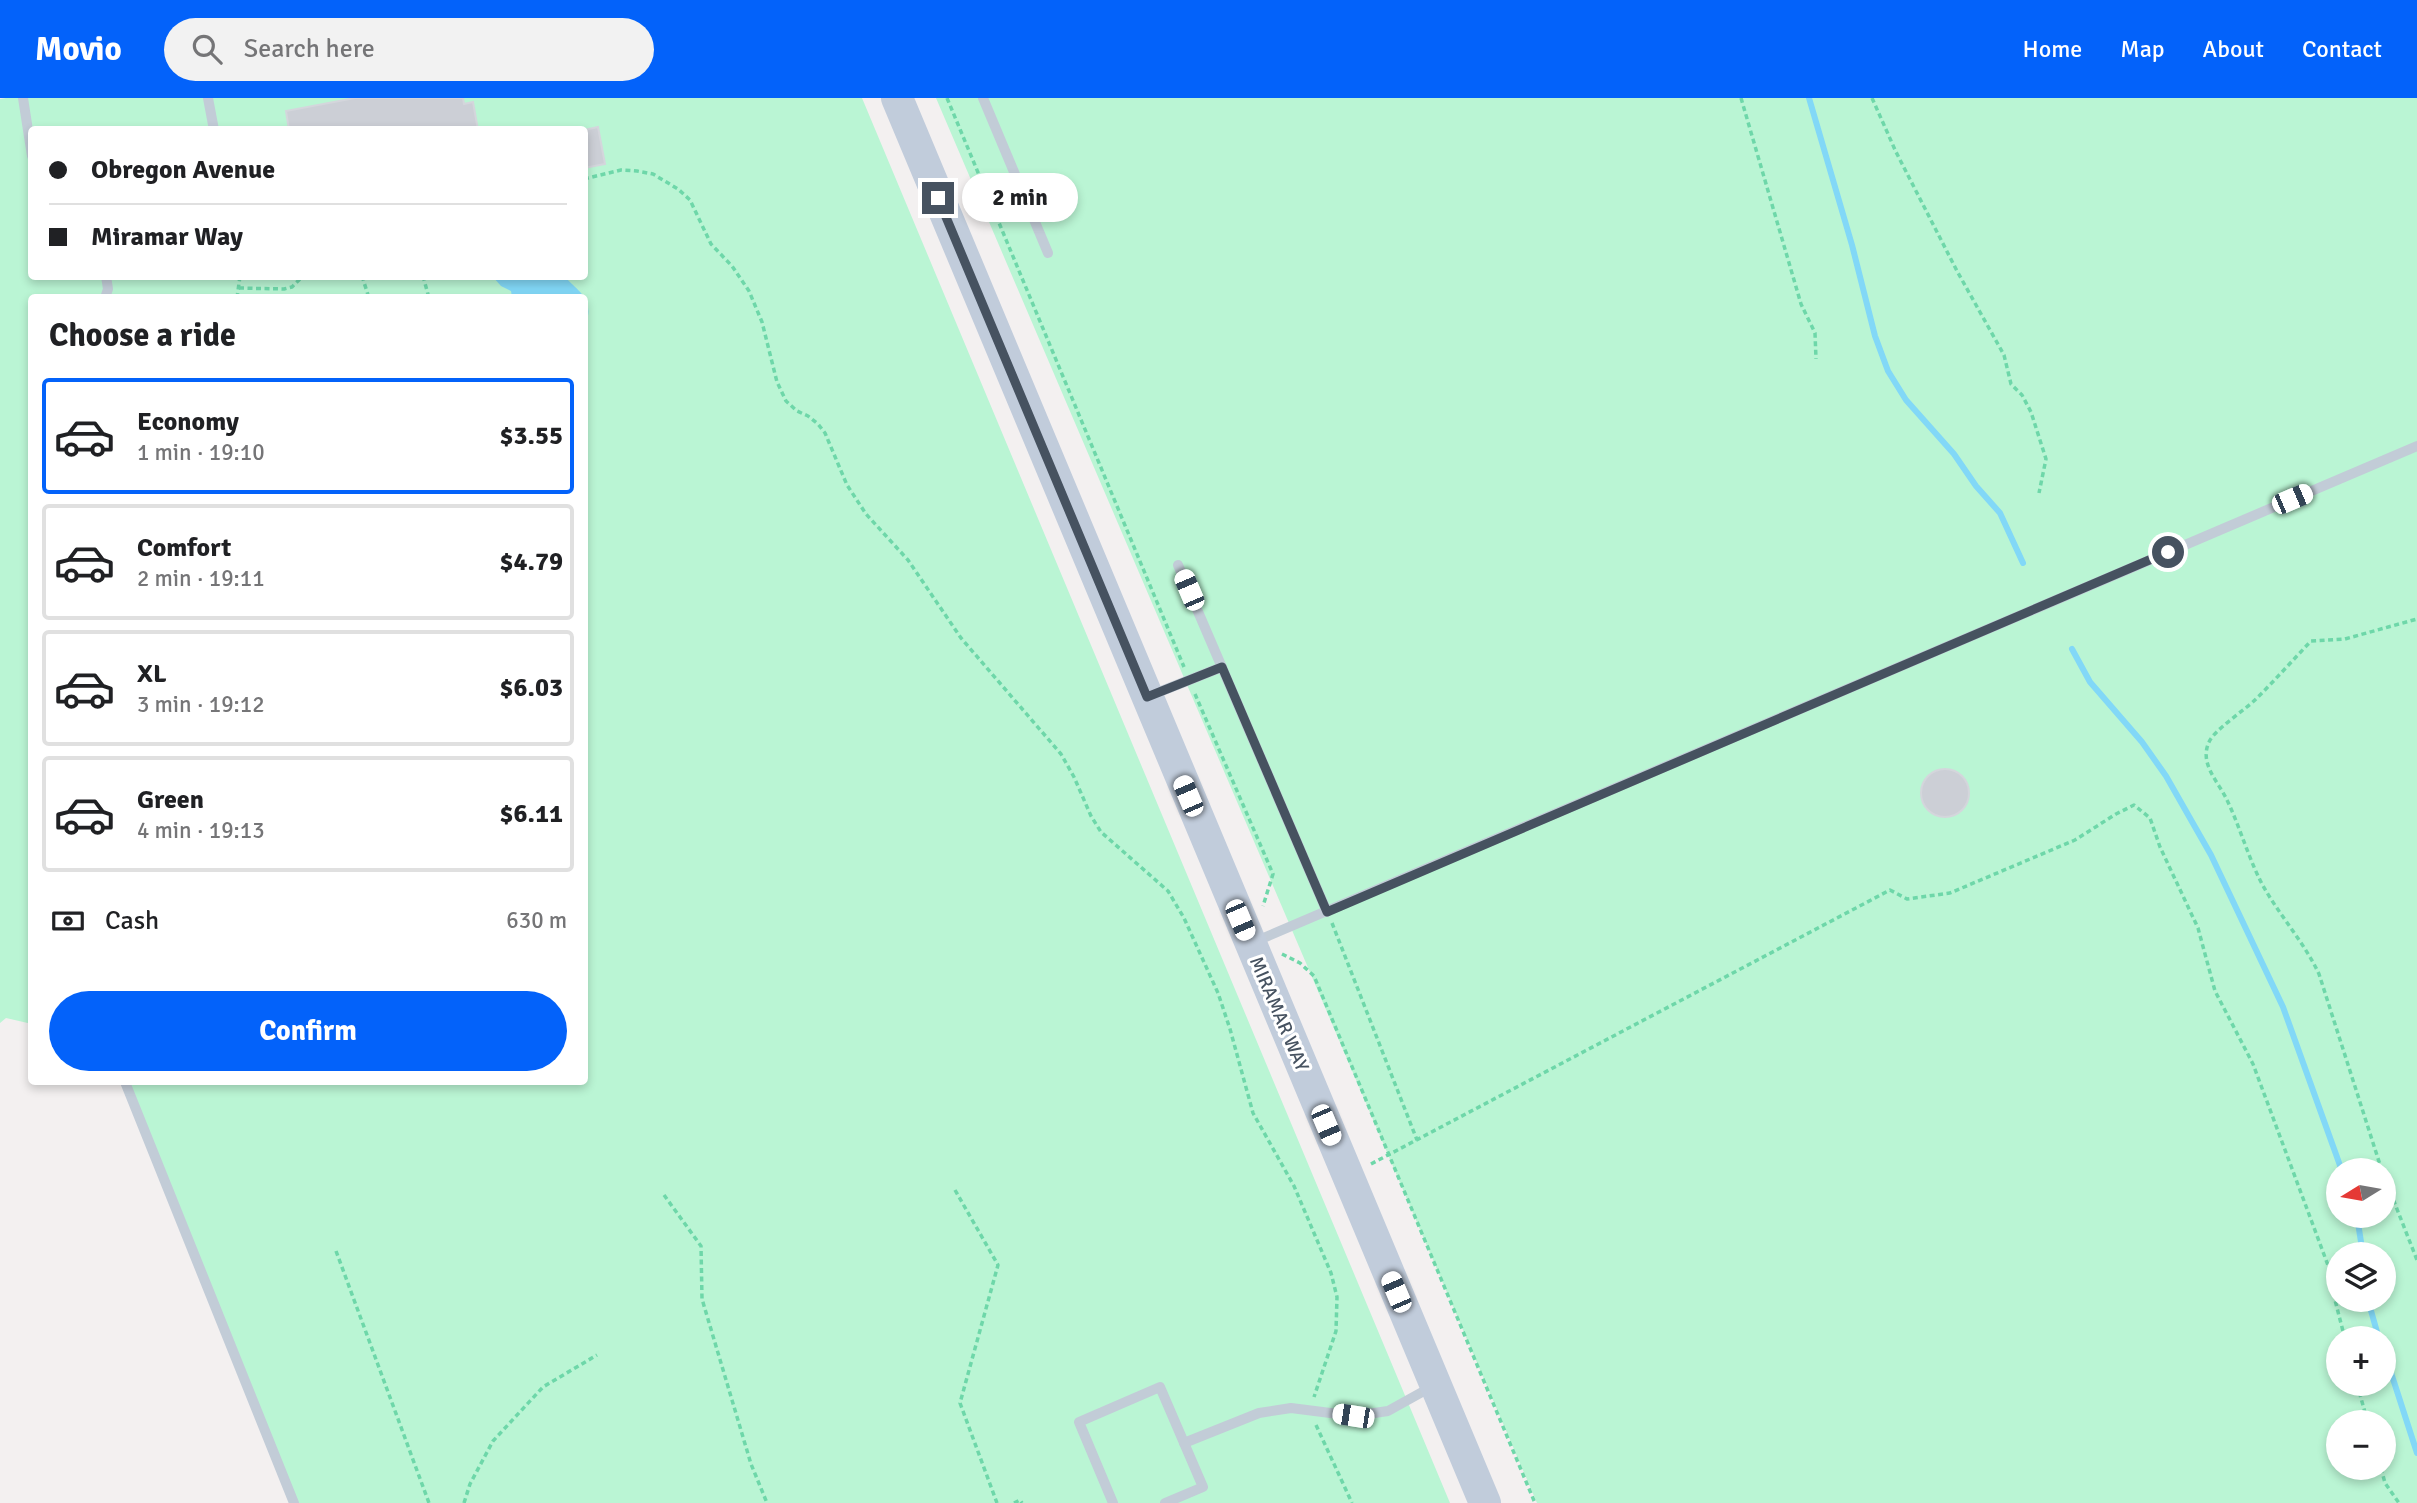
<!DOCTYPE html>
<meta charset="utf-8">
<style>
body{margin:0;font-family:Signika,sans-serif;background:#f2f2f2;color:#202124;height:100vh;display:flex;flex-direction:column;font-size:26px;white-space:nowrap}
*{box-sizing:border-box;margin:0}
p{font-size:23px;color:#757577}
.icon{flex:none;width:38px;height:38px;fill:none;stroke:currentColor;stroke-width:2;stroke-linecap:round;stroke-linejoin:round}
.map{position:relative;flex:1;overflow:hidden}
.side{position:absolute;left:28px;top:196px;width:560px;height:791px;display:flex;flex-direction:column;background:#fff;border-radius:7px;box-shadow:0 4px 10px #0003}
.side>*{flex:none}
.hud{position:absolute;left:28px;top:28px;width:560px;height:154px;border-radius:7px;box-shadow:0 4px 10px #0003;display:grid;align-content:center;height:154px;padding:0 21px;background:#fff}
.needle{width:46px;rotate:259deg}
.fabs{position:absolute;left:2326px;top:1060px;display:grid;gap:14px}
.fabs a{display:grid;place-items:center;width:70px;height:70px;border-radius:50%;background:#fff;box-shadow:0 4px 10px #0003;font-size:35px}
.end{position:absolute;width:32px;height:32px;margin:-16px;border:9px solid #465260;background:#fff;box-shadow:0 0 0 4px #fff}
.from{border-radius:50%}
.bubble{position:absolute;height:49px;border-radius:24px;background:#fff;box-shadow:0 4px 10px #0003;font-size:23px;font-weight:800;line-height:49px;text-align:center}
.car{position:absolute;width:21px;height:42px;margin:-21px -10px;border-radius:9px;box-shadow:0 0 5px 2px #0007;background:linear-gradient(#fff 24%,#345 0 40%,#fff 0 76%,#345 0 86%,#fff 0)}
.hud b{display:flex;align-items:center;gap:24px;height:66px;font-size:26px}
.hud b+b{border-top:2px solid #e0e0e0}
.hud i{width:18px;height:18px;background:#202124}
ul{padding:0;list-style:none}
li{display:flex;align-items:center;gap:21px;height:116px;margin:0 14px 10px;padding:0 7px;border:4px solid #e0e0e0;border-radius:7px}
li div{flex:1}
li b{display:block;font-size:26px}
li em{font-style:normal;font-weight:800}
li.selected{border-color:#0362fa}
li>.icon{width:63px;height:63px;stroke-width:1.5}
h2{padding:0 21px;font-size:32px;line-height:84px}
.pay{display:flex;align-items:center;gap:18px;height:77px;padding:0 21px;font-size:26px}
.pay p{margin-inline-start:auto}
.button{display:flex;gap:14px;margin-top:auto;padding:14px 21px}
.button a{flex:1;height:80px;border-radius:42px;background:#0362fa;color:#fff;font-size:28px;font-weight:800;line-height:80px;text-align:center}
header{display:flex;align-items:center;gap:42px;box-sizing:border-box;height:98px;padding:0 35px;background:#0362fa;color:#fff}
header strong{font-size:33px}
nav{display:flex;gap:38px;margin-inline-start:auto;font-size:24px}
.search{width:490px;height:63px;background:#f2f2f2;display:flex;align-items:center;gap:18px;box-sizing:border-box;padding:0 24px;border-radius:38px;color:#757577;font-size:26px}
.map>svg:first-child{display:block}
.green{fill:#baf5d4;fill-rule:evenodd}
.water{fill:#82d8f7}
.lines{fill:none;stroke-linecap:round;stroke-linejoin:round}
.stream{stroke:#82d8f7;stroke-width:6}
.building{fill:#cccfd6;stroke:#d4d6dc;stroke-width:2}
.path{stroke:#6ed7a9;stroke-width:3.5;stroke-dasharray:5 3.5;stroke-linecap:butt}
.lane{stroke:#c2ccd7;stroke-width:10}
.secondary{stroke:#c1ccdb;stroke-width:32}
.route{stroke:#465260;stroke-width:9}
.labels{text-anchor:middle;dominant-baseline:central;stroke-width:6;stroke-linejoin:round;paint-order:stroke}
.street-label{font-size:19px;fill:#465260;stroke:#fff}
</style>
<header>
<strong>Movio</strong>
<div class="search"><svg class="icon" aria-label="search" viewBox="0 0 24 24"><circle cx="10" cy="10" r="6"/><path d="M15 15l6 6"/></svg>Search here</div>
<nav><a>Home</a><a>Map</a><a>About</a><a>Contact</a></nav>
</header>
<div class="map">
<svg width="2417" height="1405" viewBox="0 0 2417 1405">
<rect width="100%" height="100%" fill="#f3f0f0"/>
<g class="green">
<path d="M6 0H862L1450 1405H294L125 984H584V200H32V926L6 920 0 925V1ZM32 32H584V178H32Z"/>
<path d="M936 0H2417V1405H1537ZM2338 1073H2384V1118H2338ZM2338 1157H2384V1202H2338ZM2338 1241H2384V1286H2338ZM2338 1325H2384V1370H2338Z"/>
</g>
<path class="water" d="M493 179H565C576 191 591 199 588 218L585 219 584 200 512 199 511 193 501 188Z"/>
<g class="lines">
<g class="stream">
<polyline points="1809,0 1852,147 1875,238 1888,273 1906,302 1954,356 1976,388 2000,415 2023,465"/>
<polyline points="2072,551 2090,584 2142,644 2166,678 2211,757 2283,909 2342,1073"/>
<polyline points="2357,1118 2363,1157"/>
<polyline points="2368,1202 2379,1241"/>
<polyline points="2384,1253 2417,1355"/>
</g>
</g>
<g class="building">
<polygon points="355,0 463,0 464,6 473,4 478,32 289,32 286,13"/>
<polygon points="598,29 605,66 584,70 584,32"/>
<circle cx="1945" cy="695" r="24"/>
</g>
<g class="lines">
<g class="path">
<polyline points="947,0 1184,569"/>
<polyline points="1741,0 1801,206 1815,235 1816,261"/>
<polyline points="1872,0 1896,54 1957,173 2004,257 2011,286 2022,297 2031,314 2046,361 2039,395"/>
<polyline points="584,81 621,72 637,73 653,76 678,91 690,102 711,146 732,168 749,193 762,224 777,284 786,303 797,313 808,318 818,326 825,335 847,387 866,416 908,462 961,540 1061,656 1074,679 1091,718 1101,734 1168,793 1184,820 1218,895 1230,931 1253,1015 1294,1088 1331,1175 1337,1199 1336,1233 1314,1299"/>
<polyline points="362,178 369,200"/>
<polyline points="423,178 429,200"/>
<polyline points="239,190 284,191 292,189 303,178"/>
<polyline points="237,200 240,178"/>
<polyline points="1195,596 1273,776 1263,808"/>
<polyline points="1332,825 1417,1042"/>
<polyline points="1282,856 1300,865 1314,878 1535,1405"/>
<polyline points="1371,1066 1890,792 1907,801 1950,795 2075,742 2116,716 2134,707 2150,720 2160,749 2198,830 2215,893 2253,966 2332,1178 2335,1202 2345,1241"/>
<path d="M2382 1073 2319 876C2304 844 2279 817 2262 786 2248 759 2240 729 2227 702 2218 683 2199 666 2209 644 2214 632 2245 612 2256 601 2275 582 2293 562 2311 543L2345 541 2417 521"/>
<polyline points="2384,1078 2417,1162"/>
<polyline points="955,1092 998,1167 960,1305 997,1405"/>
<polyline points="664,1097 701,1148 702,1201 751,1366 767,1405"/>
<polyline points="336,1153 429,1405"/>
<polyline points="2357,1286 2368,1325"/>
<polyline points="1316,1327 1352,1405"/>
<polyline points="2381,1370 2385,1385 2399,1405"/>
<polyline points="464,1405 470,1386 493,1343 543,1289 597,1257"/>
<polyline points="1014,1405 1020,1402 1022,1405"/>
</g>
<g class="lane">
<polyline points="23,0 32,58"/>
<polyline points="208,0 214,32"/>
<polyline points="983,0 1048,155"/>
<polyline points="105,200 108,191 106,178"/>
<polyline points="1178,467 1327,814"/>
<polyline points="1149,598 1222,569"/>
<polyline points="1254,844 2417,348"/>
<polyline points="125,984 294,1405"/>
<polyline points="1184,1345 1259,1315 1291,1310 1354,1318 1388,1313 1433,1288"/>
<polyline points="1113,1405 1079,1324 1160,1289 1203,1389 1165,1405"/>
</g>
<polyline class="secondary" points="897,0 1485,1405"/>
</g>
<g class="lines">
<polyline class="route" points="938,100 1147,599 1222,569 1327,814 2168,454"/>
</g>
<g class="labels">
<g class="street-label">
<text transform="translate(1279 916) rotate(67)">MIRAMAR WAY</text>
</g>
</g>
</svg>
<div class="fabs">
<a><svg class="needle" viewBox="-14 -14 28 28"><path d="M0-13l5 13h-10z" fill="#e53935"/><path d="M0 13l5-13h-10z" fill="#757577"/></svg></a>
<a><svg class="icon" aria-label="layers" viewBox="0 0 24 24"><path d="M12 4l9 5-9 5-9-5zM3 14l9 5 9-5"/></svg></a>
<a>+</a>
<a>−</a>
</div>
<i class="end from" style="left:2168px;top:454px"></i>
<i class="end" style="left:938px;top:100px"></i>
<div class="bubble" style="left:962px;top:75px;width:116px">2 min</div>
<i class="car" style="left:2292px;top:401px;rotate:67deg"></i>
<i class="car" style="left:1189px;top:492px;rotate:337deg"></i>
<i class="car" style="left:1188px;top:698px;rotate:337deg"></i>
<i class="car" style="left:1240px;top:822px;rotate:157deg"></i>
<i class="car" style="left:1326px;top:1027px;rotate:157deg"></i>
<i class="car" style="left:1396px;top:1194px;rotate:337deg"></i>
<i class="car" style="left:1353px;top:1318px;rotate:279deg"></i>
<div class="hud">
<b><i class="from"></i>Obregon Avenue</b>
<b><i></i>Miramar Way</b>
</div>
<section class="side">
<h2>Choose a ride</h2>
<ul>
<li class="selected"><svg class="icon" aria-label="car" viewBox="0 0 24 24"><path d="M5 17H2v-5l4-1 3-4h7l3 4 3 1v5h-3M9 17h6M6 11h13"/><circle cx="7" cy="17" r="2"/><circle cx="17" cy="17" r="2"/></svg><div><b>Economy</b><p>1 min · 19:10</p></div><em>$3.55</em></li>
<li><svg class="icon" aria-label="car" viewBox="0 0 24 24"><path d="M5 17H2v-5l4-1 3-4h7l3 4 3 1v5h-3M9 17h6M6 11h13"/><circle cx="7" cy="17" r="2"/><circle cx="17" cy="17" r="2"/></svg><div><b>Comfort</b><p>2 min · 19:11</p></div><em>$4.79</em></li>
<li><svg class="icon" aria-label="car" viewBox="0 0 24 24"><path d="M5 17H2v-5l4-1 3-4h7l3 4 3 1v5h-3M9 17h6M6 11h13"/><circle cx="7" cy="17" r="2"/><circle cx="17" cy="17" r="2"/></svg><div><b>XL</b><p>3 min · 19:12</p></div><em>$6.03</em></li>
<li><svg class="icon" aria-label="car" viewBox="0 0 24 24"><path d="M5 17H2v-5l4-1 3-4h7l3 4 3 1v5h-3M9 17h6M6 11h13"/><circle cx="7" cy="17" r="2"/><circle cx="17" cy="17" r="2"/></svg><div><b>Green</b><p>4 min · 19:13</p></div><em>$6.11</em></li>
</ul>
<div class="pay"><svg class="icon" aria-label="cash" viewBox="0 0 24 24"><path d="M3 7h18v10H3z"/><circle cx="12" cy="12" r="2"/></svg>Cash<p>630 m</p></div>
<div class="button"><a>Confirm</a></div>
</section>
</div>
